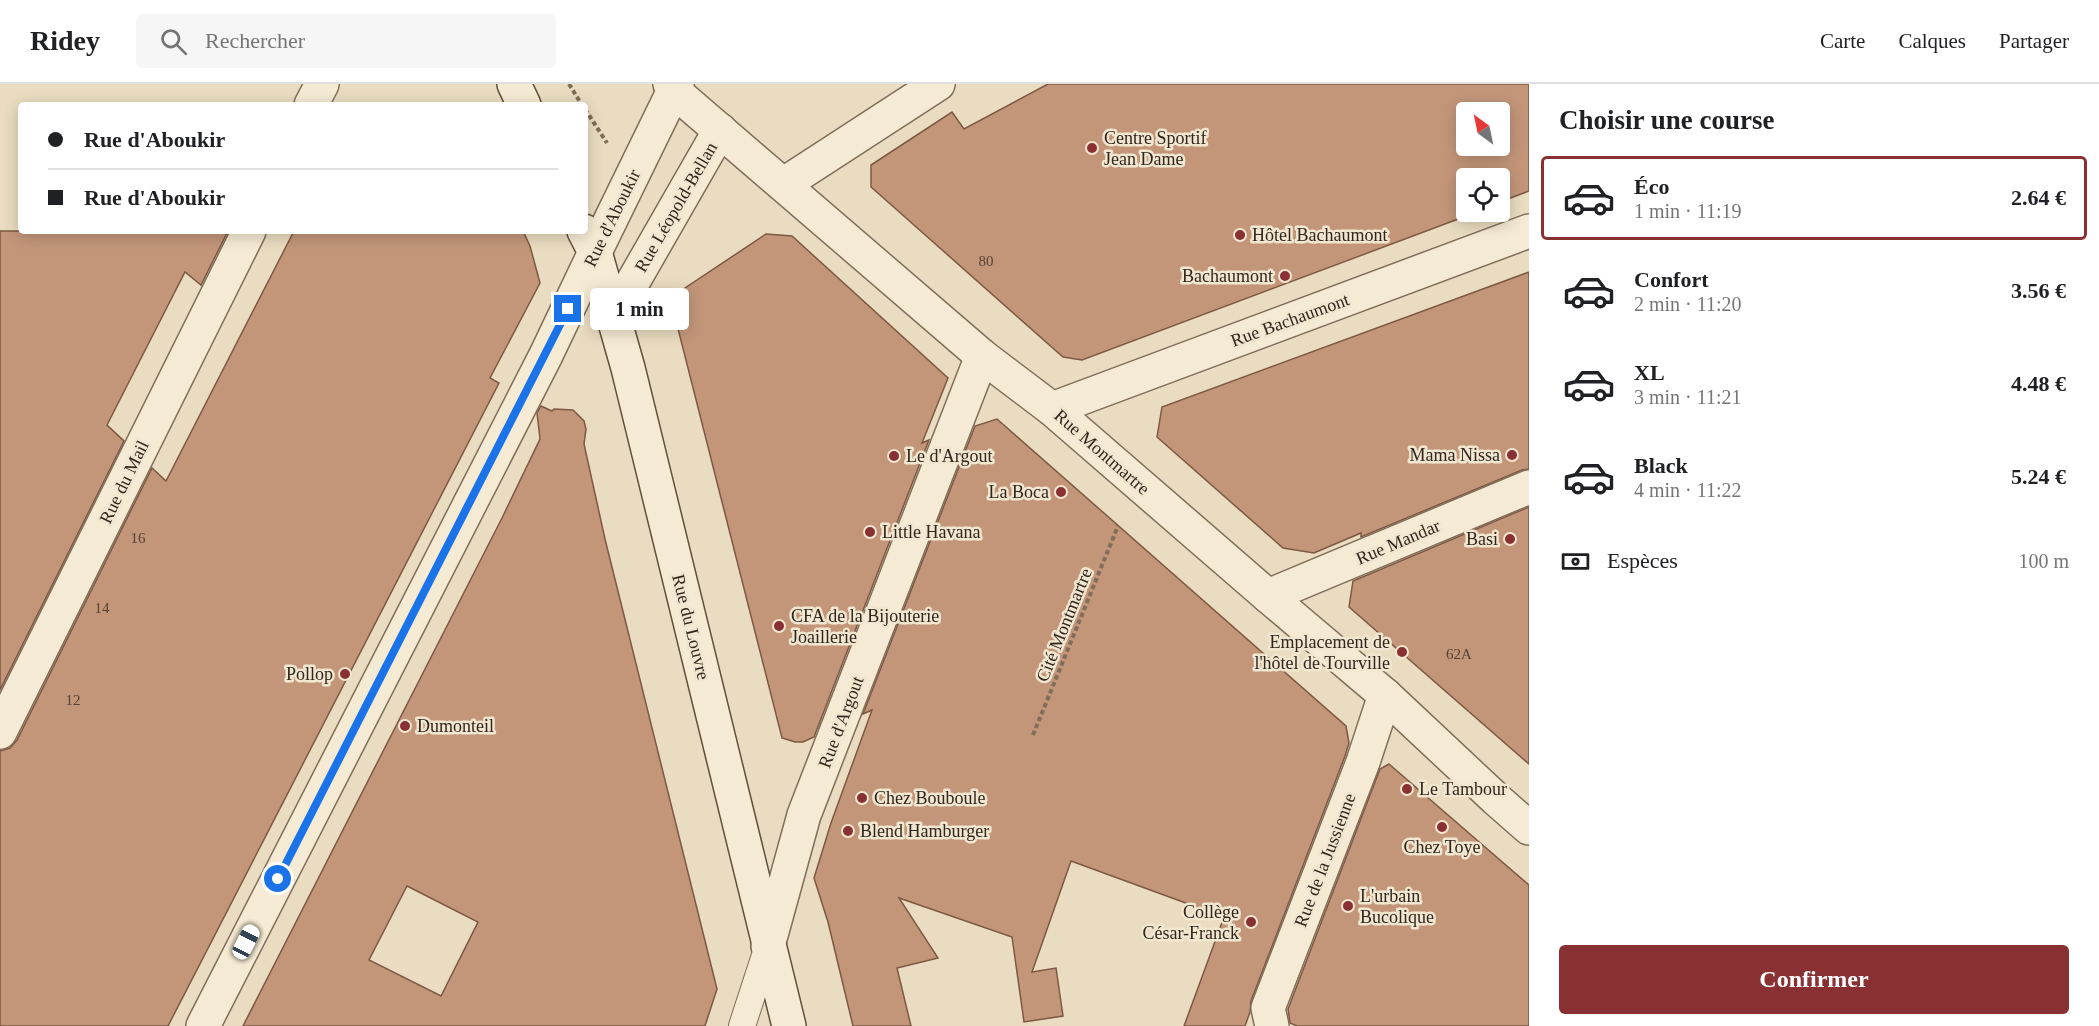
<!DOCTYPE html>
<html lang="fr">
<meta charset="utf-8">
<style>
body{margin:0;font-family:"Times New Roman",serif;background:#f6f6f6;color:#202124;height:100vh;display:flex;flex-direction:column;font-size:22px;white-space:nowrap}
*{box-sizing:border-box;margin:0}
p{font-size:20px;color:#757577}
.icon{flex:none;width:33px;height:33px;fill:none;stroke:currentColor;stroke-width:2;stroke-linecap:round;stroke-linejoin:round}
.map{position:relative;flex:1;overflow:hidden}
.details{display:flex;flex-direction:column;background:#fff;width:570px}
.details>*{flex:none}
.guide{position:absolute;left:18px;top:18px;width:570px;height:132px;border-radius:6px;box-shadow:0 3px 15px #0003;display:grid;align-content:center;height:132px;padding:0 30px;background:#fff}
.needle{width:39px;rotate:327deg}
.controls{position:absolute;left:1456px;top:18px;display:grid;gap:12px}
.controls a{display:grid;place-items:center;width:54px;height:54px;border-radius:6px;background:#fff;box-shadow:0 3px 15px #0003;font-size:30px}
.end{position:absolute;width:27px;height:27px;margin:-14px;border:8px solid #1a73e8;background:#fff;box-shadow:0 0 0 3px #fff}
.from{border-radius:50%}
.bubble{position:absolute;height:42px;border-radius:6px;background:#fff;box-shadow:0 3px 15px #0003;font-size:20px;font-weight:700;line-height:42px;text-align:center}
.car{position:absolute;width:18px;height:36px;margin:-18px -9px;border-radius:8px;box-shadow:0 0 4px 2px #0007;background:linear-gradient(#fff 24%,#345 0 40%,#fff 0 76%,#345 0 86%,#fff 0)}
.guide b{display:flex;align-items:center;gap:21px;height:57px;font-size:22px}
.guide b+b{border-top:2px solid #e0e0e0}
.guide i{width:15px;height:15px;background:#202124}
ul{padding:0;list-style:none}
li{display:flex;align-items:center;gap:18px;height:84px;margin:0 12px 9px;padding:0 18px;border:3px solid transparent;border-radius:6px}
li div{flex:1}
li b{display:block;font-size:22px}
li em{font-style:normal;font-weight:700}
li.on{border-color:#893033}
li>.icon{width:54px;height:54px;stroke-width:1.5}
h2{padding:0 30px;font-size:27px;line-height:72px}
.pay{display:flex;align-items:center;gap:15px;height:66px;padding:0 30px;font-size:22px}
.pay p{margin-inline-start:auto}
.cta{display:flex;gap:12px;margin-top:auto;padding:12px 30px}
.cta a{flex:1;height:69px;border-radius:6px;background:#893033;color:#fff;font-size:24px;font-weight:700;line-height:69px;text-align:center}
header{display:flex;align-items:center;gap:36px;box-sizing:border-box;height:84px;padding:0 30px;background:#fff;border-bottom:2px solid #e0e0e0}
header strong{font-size:28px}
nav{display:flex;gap:33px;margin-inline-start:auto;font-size:21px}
.search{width:420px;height:54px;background:#f6f6f6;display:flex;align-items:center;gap:15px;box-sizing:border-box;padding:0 21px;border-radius:6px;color:#757577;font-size:22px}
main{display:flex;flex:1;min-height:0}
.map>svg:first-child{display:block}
.building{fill:#c3967a;stroke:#7d5842;stroke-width:1.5;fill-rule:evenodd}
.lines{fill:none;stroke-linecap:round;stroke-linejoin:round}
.service-casing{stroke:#806d5a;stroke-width:28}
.pedestrian-casing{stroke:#806d5a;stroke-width:36}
.minor-casing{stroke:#806d5a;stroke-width:36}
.secondary-casing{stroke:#624f3d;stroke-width:36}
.path{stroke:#806d5a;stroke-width:4;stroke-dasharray:4.5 3;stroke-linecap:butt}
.service{stroke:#f5ead3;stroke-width:26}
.pedestrian{stroke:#f5ead3;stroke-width:33}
.minor{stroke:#f5ead3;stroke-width:33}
.secondary{stroke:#f5ead3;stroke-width:33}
.route{stroke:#1a73e8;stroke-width:8}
.poi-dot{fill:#893033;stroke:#f1e6cf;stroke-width:2}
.labels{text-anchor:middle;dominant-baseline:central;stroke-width:5;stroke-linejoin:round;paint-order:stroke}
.number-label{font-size:15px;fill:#564234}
.poi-label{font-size:18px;fill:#31261d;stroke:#f1e6cf;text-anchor:start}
.street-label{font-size:18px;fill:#31261d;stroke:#f1e6cf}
</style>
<header>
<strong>Ridey</strong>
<div class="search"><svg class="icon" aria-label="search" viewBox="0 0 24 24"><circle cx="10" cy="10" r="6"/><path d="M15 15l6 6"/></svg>Rechercher</div>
<nav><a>Carte</a><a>Calques</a><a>Partager</a></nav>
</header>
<main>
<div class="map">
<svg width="1529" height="942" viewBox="0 0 1529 942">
<rect width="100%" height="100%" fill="#e9dcc0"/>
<g class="building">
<path d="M1048 0H1529V107L1500 118V94H1467V128H1477L1082 276 1063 273 871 103V81L952 28 964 45ZM1467 28H1500V62H1467Z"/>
<polygon points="0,147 228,147 201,201 185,188 107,341 124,357 0,606"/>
<polygon points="294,147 523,147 530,162 540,199 490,294 499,299 168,942 0,942 0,667 10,664 17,656 152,384 166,397"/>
<polygon points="766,150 792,152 948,294 922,359 929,356 814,653 803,658 795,658 782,654 675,233 675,228 682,206"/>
<polygon points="1529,188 1529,385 1522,386 1361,453 1361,449 1314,469 1283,464 1157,353 1162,323"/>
<path d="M541 322 552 327 554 325 573 326 584 337 586 345 584 360 605 455 717 905 705 942H243L502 434 540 355 537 329ZM407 802 478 838 441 912 369 876Z"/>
<polygon points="997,335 1346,642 1349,659 1345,672 1251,917 1250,928 1245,942 1184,942 1224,833 1071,777 1032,888 1056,884 1063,932 1024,938 1012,853 899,814 938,874 897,884 911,942 853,942 828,838 814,794 831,739 872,626 863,630 975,342"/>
<polygon points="1529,423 1529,680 1349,523 1353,497"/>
<polygon points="1389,680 1529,801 1529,942 1297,942 1290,939 1288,925 1380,685"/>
</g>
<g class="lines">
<g class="service-casing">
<polyline id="service" points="742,942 768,862"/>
</g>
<g class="pedestrian-casing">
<g id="pedestrian">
<polyline points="670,0 674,7 982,272 1052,325 1268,512 1385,611 1496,715 1529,744"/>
<polyline points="784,100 938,0"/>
<polyline points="595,168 677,0"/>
<polyline points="614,231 720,46"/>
<polyline points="1052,325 1529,147"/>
<polyline points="1268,512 1529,403"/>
<polyline points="768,862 804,731 982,272"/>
<polyline points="1272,942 1268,924 1363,678 1385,611"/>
</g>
</g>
<g class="minor-casing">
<g id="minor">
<polyline points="311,21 322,0"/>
<polyline points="0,648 249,147"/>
<polyline points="203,942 546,271 595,168"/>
</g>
</g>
<g class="secondary-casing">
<g id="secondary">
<polyline points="514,0 524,21"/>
<polyline points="584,147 595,168 628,284 789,942"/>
</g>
</g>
<g class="path">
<polyline points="569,0 582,21"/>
<polyline points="585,25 607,59"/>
<polyline points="1033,651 1118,442"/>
</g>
<use href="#service" class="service"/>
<use href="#pedestrian" class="pedestrian"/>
<use href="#minor" class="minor"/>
<use href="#secondary" class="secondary"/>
</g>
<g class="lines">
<polyline class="route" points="278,795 568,225"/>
</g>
<g class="poi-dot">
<circle cx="1092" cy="64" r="6"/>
<circle cx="1240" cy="151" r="6"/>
<circle cx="1285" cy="192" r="6"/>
<circle cx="1512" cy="371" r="6"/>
<circle cx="894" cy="372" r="6"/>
<circle cx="1061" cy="408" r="6"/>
<circle cx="870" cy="448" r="6"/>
<circle cx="1510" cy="455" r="6"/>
<circle cx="779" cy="542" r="6"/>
<circle cx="1402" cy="568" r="6"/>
<circle cx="345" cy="590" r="6"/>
<circle cx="405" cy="642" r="6"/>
<circle cx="1407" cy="705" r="6"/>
<circle cx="862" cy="714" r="6"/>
<circle cx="1442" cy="743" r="6"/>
<circle cx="848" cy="747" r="6"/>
<circle cx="1348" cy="822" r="6"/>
<circle cx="1251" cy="838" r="6"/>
</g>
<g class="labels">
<g class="number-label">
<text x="986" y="177">80</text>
<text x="138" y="454">16</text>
<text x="102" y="524">14</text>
<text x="1459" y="570">62A</text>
<text x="73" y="616">12</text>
</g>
<g class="poi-label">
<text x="1104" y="54">Centre Sportif<tspan x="1104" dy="21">Jean Dame</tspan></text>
<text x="1252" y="151">Hôtel Bachaumont</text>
<text x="1273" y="192" text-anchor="end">Bachaumont</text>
<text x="1500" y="371" text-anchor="end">Mama Nissa</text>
<text x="906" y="372">Le d'Argout</text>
<text x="1049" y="408" text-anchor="end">La Boca</text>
<text x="882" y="448">Little Havana</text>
<text x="1498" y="455" text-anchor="end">Basi</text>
<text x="791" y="532">CFA de la Bijouterie<tspan x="791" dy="21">Joaillerie</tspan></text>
<text x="1390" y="558" text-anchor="end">Emplacement de<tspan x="1390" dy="21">l'hôtel de Tourville</tspan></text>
<text x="333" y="590" text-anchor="end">Pollop</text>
<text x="417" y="642">Dumonteil</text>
<text x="1419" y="705">Le Tambour</text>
<text x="874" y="714">Chez Bouboule</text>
<text x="860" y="747">Blend Hamburger</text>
<text x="1442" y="763" text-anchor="middle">Chez Toye</text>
<text x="1360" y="812">L'urbain<tspan x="1360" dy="21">Bucolique</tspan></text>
<text x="1239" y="828" text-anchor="end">Collège<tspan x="1239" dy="21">César-Franck</tspan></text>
</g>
<g class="street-label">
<text transform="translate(676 123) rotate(-60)">Rue Léopold-Bellan</text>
<text transform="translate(612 134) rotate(-64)">Rue d'Aboukir</text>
<text transform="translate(1290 236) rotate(-20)">Rue Bachaumont</text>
<text transform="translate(1102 368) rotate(41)">Rue Montmartre</text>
<text transform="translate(124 398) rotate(-64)">Rue du Mail</text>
<text transform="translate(1398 458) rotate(-23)">Rue Mandar</text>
<text transform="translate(1064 541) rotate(-68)">Cité Montmartre</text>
<text transform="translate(691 543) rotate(76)">Rue du Louvre</text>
<text transform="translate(841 638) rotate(-69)">Rue d'Argout</text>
<text transform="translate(1325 776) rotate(-69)">Rue de la Jussienne</text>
</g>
</g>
</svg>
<div class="controls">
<a><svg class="needle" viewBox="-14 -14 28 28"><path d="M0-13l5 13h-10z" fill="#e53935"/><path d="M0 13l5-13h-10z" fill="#757577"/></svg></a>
<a><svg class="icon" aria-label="locate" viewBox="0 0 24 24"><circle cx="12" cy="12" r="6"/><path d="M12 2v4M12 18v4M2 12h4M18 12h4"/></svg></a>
</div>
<i class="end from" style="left:278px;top:795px"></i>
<i class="end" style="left:568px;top:225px"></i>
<div class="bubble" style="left:590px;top:204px;width:99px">1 min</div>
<i class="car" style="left:246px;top:858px;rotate:27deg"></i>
<div class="guide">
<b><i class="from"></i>Rue d'Aboukir</b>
<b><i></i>Rue d'Aboukir</b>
</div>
</div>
<section class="details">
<h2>Choisir une course</h2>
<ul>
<li class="on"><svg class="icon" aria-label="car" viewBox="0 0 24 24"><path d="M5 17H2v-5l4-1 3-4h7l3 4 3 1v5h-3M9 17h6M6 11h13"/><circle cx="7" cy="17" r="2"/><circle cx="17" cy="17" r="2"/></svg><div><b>Éco</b><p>1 min · 11:19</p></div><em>2.64 €</em></li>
<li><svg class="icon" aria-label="car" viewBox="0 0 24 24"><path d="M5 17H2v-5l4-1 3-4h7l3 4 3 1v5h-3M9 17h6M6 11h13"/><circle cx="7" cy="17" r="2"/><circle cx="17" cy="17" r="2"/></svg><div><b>Confort</b><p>2 min · 11:20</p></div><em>3.56 €</em></li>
<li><svg class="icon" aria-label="car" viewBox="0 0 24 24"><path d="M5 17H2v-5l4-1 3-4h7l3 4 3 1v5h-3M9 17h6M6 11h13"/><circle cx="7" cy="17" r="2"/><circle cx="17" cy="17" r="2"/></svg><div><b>XL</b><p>3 min · 11:21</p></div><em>4.48 €</em></li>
<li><svg class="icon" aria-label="car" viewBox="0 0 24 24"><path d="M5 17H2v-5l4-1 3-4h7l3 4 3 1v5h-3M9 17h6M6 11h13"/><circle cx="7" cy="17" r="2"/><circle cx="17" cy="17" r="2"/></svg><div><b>Black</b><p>4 min · 11:22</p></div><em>5.24 €</em></li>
</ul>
<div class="pay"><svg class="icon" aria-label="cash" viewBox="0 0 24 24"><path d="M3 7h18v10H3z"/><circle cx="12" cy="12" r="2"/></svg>Espèces<p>100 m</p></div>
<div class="cta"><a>Confirmer</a></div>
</section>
</main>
